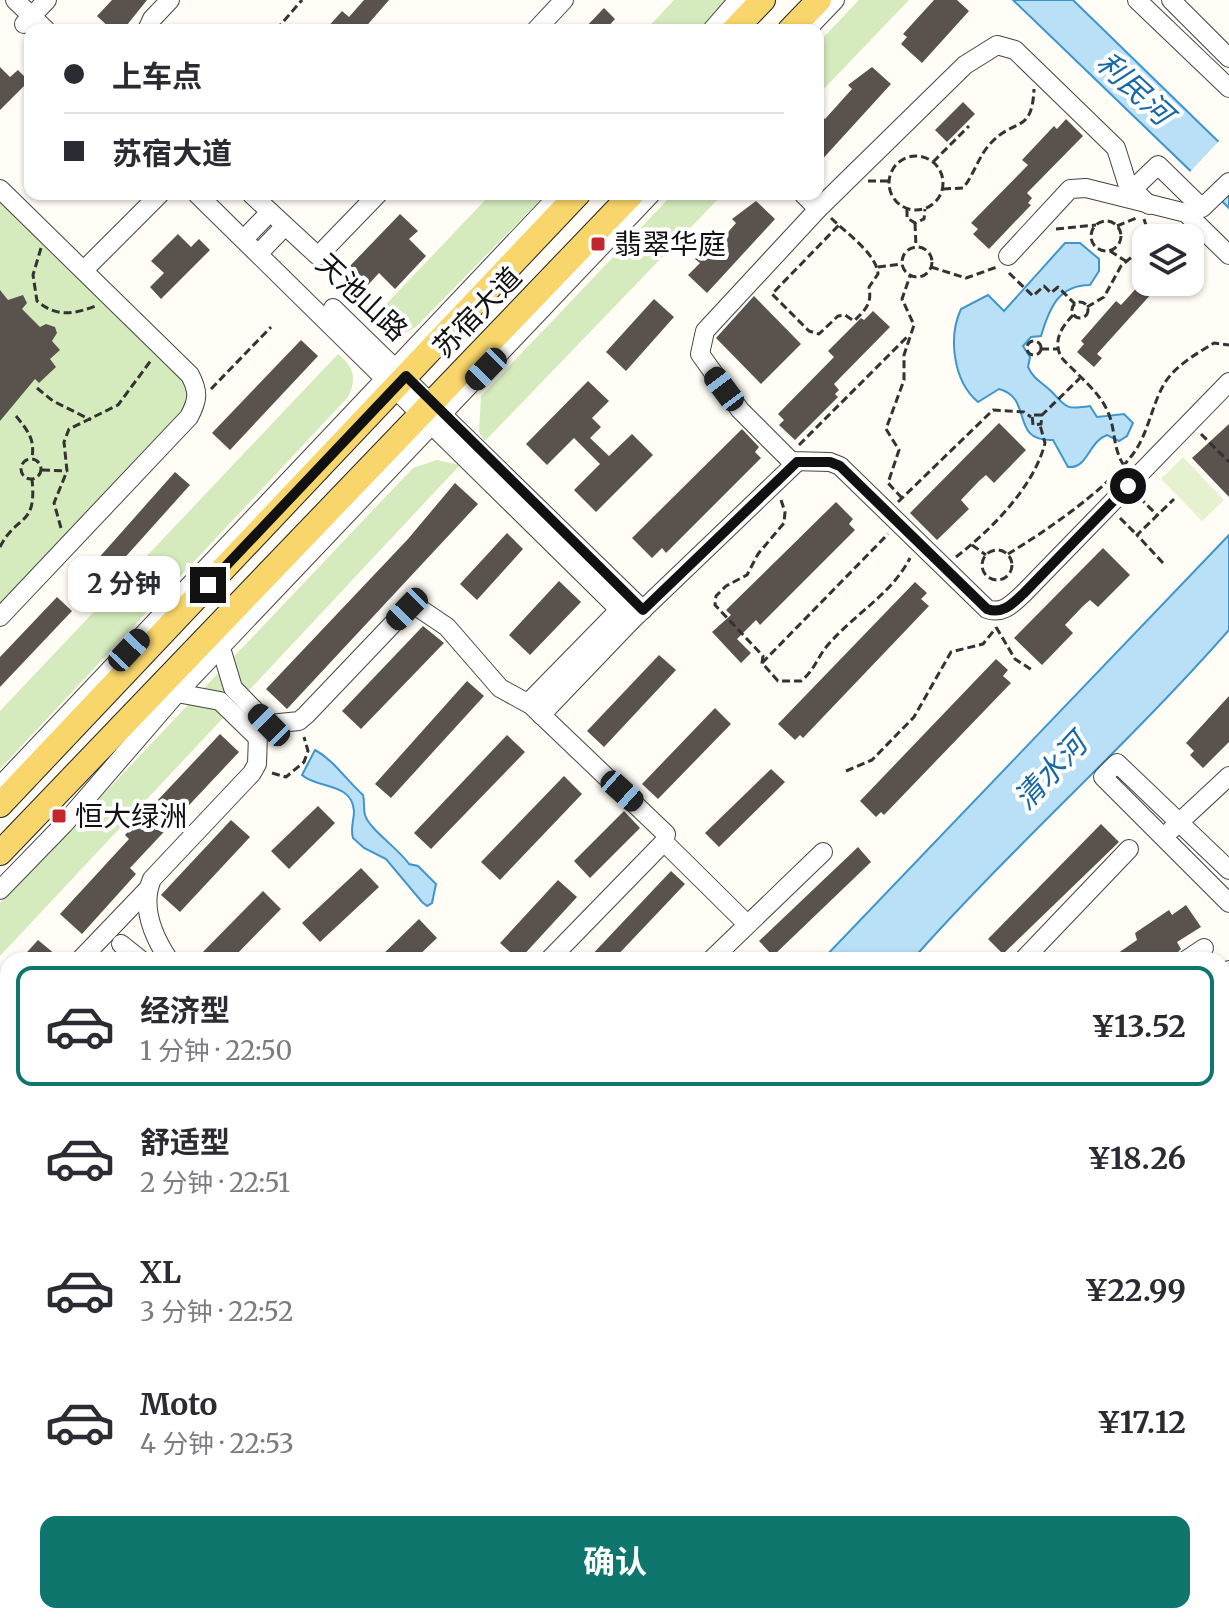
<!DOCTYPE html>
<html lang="zh">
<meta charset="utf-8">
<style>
body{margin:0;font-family:Merriweather,"Noto Sans SC",serif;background:#f7f7f7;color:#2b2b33;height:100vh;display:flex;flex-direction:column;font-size:30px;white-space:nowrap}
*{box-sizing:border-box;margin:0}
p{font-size:26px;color:#7c7c81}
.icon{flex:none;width:44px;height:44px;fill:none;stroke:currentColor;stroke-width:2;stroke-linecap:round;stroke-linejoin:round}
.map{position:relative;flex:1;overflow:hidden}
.panel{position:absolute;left:0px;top:952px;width:1230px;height:672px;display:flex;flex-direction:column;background:#fff;border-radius:24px 24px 0 0;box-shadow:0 2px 6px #0004}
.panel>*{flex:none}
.banner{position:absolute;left:24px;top:24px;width:800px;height:176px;border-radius:16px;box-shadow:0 2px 6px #0004;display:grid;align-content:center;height:176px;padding:0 40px;background:#fff}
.fabs{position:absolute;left:1132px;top:224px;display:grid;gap:16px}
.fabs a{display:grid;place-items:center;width:72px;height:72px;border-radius:16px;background:#fff;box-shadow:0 2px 6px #0004;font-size:40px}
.end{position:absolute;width:36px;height:36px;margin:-18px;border:10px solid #111;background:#fff;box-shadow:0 0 0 4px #fff}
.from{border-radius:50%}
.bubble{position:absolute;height:56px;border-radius:16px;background:#fff;box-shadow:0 2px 6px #0004;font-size:26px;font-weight:700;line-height:56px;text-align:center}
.car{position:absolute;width:24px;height:48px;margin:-24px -12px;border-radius:10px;box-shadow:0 0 6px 2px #0007;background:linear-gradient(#222 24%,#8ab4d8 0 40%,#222 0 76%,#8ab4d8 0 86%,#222 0)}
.banner b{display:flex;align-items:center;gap:28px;height:76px;font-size:30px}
.banner b+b{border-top:2px solid #e1e1e2}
.banner i{width:20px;height:20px;background:#2b2b33}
ul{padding:14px 0 0;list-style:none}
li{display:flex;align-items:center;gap:24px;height:120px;margin:0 16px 12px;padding:0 24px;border:4px solid transparent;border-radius:16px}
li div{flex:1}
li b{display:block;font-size:30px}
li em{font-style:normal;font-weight:700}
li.current{border-color:#0f766e}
li>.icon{width:72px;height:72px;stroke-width:1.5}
.action{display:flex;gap:16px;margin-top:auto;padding:16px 40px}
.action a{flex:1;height:92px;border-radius:16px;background:#0f766e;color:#fff;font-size:32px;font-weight:700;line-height:92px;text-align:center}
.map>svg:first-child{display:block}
.green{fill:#d5ebbd}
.pitch{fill:#e6f2cf}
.water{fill:#b9e0f7;stroke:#3f96cf;stroke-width:2}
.pier{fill:#fffdf5}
.building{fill:#5a524d}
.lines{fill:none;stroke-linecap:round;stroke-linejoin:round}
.minor-casing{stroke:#444;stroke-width:20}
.major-casing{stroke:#222;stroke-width:26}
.path{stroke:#333;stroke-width:3;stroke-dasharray:8 4;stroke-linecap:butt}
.minor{stroke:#fff;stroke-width:18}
.major{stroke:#f9d66b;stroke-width:24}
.route{stroke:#111;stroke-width:10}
.poi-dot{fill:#c4262e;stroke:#fff;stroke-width:3}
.labels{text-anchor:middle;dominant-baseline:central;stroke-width:8;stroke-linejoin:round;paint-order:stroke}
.poi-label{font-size:28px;fill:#111;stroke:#fff;text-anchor:start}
.street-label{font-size:28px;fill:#111;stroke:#fff}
.water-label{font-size:30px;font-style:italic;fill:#1768a6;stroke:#fff}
</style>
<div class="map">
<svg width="1229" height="1624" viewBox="0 0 1229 1624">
<rect width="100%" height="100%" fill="#fffdf5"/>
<g class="green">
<polygon points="674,0 729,0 701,30 646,30"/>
<polygon points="859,0 909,0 818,95 818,43"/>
<path d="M491 194H546L416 327C396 340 387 335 369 322Z"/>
<polygon points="673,194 723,194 485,441 479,432 481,396"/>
<polygon points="0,200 185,379 191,390 185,414 0,606"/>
<path d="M338 354C354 367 357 378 348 397L0 769V711Z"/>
<polygon points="437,460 460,465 0,956 0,903 413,468"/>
</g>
<g class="pitch">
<polygon points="1183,457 1224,500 1202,521 1161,479"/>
<polygon points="300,1616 474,1616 482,1624 293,1624"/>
</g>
<g class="water">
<polygon points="1013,0 1073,0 1229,152 1229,208"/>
<path d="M1065 243H1080L1099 259V271L1090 285C1058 285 1049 309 1041 336L1031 337 1023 346 1030 357 1028 367C1034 380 1042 382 1051 391 1067 407 1064 410 1090 406L1097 417 1124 414 1133 423 1127 436 1119 441 1107 435C1088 442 1088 469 1068 467L1053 440C1009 442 1034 398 999 389L978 402C953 381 948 337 961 309L988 295 1004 311Z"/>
<path d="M1229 535V630C1128 745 1013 846 912 960H822Z"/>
<path d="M315 750C334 760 346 780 363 795 365 802 363 808 365 815 369 829 399 849 409 864L418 866 436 884 432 903 427 906 422 902 386 859 364 848 353 838C350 828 354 821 354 811 352 782 317 789 302 775Z"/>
<polygon points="199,1616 293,1616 285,1624 192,1624"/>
</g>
<polygon class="pier" points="1220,140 1229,149 1229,193 1219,204 1188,174"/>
<g class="building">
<polygon points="112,0 147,0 123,30 112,30 97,16"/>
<polygon points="364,0 389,0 363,30 325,30 342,11 349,17"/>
<polygon points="934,0 957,0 969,11 922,63 901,44 907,37 903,34"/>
<polygon points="604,8 615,19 605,30 583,30"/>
<polygon points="0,67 10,77 18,70 29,81 0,110"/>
<polygon points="872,67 891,84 818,164 818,113 825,119 852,89 848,85"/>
<polygon points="963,102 975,114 947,142 935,130"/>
<polygon points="1066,119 1083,136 1027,193 1032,198 1028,203 1031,205 989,249 973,234 978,229 971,223 1028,165 1022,160 1054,126 1057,129"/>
<polygon points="756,201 775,219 707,293 688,275 700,263 695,259 704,249 709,254 736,223 732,219"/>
<polygon points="400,214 418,231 409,239 426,256 395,289 379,273 368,285 349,267"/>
<polygon points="178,234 191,247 199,239 210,250 161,299 150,287 164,273 151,261"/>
<polygon points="1142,282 1162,282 1097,354 1102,358 1094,367 1077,352 1084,344 1081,341 1116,301 1121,305"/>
<polygon points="0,290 8,300 23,295 27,303 22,309 40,327 46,324 55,327 57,333 52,341 60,350 50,359 56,367 39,383 35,379 0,421"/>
<polygon points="754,296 801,344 761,384 716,338"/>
<polygon points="654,299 674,317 626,371 606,352"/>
<polygon points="873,311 890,327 834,384 839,390 835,394 838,397 795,440 779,425 784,420 778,414 834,357 828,351 861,318 864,320"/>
<polygon points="301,340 318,356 230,450 212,433"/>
<polygon points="588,381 609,401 592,418 601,427 590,438 609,456 632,434 653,455 596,512 574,490 600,464 574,438 547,465 526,444"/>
<polygon points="999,423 1026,450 994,483 986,475 979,481 961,500 969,509 937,540 910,513"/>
<polygon points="1229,424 1229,497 1192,458"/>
<polygon points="742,429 759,447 755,452 761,458 666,553 662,548 652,558 632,538"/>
<polygon points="175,472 190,485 102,583 88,570"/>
<polygon points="455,483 478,504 287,709 266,689 408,539"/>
<polygon points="836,502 853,519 849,524 855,530 760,625 756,620 737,639 751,653 741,663 712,632 731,615 726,610"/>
<polygon points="507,533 523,549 477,600 460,584"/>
<polygon points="1103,548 1130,575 1098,607 1090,600 1083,606 1065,625 1073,633 1042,665 1014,638"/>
<polygon points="559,581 581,602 530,655 509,635"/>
<polygon points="915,582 927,593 921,599 929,606 803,738 800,735 795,740 778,724"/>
<polygon points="57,597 72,611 0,687 0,657"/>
<polygon points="423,626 444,643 361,729 342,711"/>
<polygon points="659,655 676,670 604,747 587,731"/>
<polygon points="996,659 1008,670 1003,676 1011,683 884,815 881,812 876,817 860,801"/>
<polygon points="467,681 484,696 391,798 375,784"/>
<polygon points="1229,696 1229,742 1203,768 1190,755 1194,751 1186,743"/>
<polygon points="715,708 731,724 658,799 642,784"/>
<polygon points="220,734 239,752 130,868 136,874 82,934 60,914 129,839 125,835"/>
<polygon points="507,735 525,752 431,849 414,833"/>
<polygon points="771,769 785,782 719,847 705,833"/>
<polygon points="564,776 582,794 500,880 481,862"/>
<polygon points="318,806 335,823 289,869 271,851"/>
<polygon points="624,811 640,828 590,878 574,861"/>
<polygon points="231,820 250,837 180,912 161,895"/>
<polygon points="1101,824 1119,842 1003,954 988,939"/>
<polygon points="858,847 871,862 773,956 759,941"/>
<polygon points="361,868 379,887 320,942 302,923"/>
<polygon points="671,871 685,884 613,960 587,960"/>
<polygon points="558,880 577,897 519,960 500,943"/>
<polygon points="263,891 281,909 231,960 195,960"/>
<polygon points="1186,905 1201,927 1177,942 1181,949 1178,952 1165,960 1160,954 1152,960 1108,960 1137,940 1135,933 1169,910 1172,915"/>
<polygon points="419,919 437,938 414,960 377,960"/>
<polygon points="38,940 62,960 20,960"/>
</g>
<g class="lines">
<g class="minor-casing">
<g id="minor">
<polyline points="15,0 46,30"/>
<polyline points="1137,0 1229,88"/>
<polyline points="1171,0 1229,58"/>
<polyline points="24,24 47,0"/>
<polyline points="812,24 835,0"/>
<polyline points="147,30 152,19 170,0"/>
<polyline points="536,30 564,0"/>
<polyline points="712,30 738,0"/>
<path d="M0 189 190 375C199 392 198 400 189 417L0 617"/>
<polyline points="1132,190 1158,165 1202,208 1229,182"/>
<polyline points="197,194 631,621"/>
<polyline points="251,194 318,256 378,194"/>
<polyline points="803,194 818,209"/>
<path d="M1149 205 1127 183 1116 148 1015 50 997 45 965 65 820 207 705 331 700 354 740 410 791 461 830 462 840 466 987 609C1003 615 1013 603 1024 593L1229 382"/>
<polyline points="244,239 270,212"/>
<polyline points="259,253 285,226"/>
<polyline points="1008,256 1070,189 1086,188 1186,213 1229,255"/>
<polyline points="84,270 160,194"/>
<polyline points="333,308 643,610"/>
<polyline points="221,648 233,688 269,725"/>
<polyline points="177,693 220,701 257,737"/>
<polyline points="528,703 620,609"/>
<polyline points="541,715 631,621 797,462"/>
<polyline points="0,786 560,194"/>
<polyline points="1171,830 1229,776"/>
<polyline points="664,842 746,923"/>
<polyline points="1229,870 1117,763 1103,777 1229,903"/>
<polyline points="0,890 64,824 177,693 651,194"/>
<polyline points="121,944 141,960"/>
<polyline points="80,960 148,889"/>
<path d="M169 960C153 936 140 907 152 879L252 773 257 764 258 735 270 724 299 721 306 715 407 609 416 606 447 627 500 688 531 705 666 834 664 842 549 960"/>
<polyline points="711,960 823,852"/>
<polyline points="1023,960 1129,849"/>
<polyline points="1186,960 1204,948"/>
<polyline points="1222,975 1229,970"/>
<polyline points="1222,1007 1229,1003"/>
<polyline points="1222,1141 1229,1136"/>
<polyline points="1222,1198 1229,1205"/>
<polyline points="1222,1258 1229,1252"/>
<polyline points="0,1317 8,1319"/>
<polyline points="1222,1360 1229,1354"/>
<polyline points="1222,1449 1229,1443"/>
<polyline points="1222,1470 1229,1464"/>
<polyline points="0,1526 8,1517"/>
<polyline points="1222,1583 1229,1589"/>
<polyline points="1222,1600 1229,1611"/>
<polyline points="597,1616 605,1624"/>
<polyline points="707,1616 708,1624"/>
<polyline points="0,1620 21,1624"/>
<polyline points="34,1624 54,1616"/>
<polyline points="144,1624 152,1616"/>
<polyline points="808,1624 817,1616"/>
<polyline points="912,1624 921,1616"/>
<polyline points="1014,1624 1024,1616"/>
<polyline points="1040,1624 1049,1616"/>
</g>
</g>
<g class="major-casing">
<g id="major">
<polyline points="734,30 763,0"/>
<polyline points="790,30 819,0"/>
<polyline points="0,805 578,194"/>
<polyline points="0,853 632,194"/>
<polyline points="0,1086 8,1094"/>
<polyline points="0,1127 8,1135"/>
<polyline points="510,1616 518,1624"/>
<polyline points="545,1616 553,1624"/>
</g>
</g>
<g class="path">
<polyline points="276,30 302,0"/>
<circle cx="916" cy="183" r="27"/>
<polyline points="933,162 969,126"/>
<polyline points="868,181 888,181"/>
<path d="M943 189 963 188C974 175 978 157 990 144 1014 117 1032 135 1034 89"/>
<polyline points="907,209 907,218 915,223 924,219 925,209"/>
<path d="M831 218C845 232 877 254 878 274L869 287C872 304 866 309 854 321L845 315 838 316 819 334 809 331 772 294 839 225"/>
<polyline points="1144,219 1150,238"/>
<circle cx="1106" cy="236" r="15"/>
<polyline points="915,223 916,247"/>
<polyline points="1117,226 1139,217"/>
<polyline points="1056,229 1096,225"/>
<circle cx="917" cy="262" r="15"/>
<path d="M41 248 33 275 37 301C57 318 75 314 98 305"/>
<polyline points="1110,251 1127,262"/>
<polyline points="878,267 902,264"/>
<polyline points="931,267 966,278 997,267"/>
<polyline points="1009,273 1033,296 1044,286 1051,293 1058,287 1075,304"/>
<circle cx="1080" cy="310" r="8"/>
<polyline points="1087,307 1104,297 1121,266 1146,245"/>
<path d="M1073 315C1061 328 1053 340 1061 357 1075 373 1098 390 1107 410 1116 428 1112 446 1123 464"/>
<circle cx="1034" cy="348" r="7"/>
<polyline points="1041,349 1057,349"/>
<polyline points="37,388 53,401 91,420"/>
<polyline points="211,389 271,327"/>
<polyline points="1042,415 1032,415 1033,425 1041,424 1042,415 1080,378"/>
<path d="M16 416C28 431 35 439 32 458"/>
<polyline points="1201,434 1229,462"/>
<polyline points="799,445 907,337"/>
<circle cx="31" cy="469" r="10"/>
<polyline points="42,470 67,471"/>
<polyline points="1139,497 1158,516"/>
<polyline points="902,498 888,483 899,450 886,429 904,380 904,355 914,325 902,299 910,276"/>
<path d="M781 500 785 512 784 523 758 554 747 575 726 586 716 596 715 605 763 656 762 663 778 681H801C814 671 817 658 827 646 854 614 892 594 910 558"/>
<polyline points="898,502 993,410 1024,412 1031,417"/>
<polyline points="1120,518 1137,535"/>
<polyline points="61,528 54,503 67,471 64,442 69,429 118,405 152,359"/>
<polyline points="972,545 986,555"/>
<path d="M0 547C17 513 37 528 32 479"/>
<circle cx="997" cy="565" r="15"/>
<path d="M1008 554C1046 531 1106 490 1133 454 1148 434 1151 408 1163 386 1173 367 1196 354 1214 343L1229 345"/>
<path d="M956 557C991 530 1034 487 1045 443L1040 425"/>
<polyline points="1163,563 1137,535 1174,499"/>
<polyline points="996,627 1015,659 1032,670"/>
<polyline points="762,663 888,534"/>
<polyline points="846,771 872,760 914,717 951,652 983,644 996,628"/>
<polyline points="272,773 286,777 304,762 308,751 304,737"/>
<polyline points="0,1162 8,1170"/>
<polyline points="1222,1173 1229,1172"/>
<polyline points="0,1445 8,1442"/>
<polyline points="321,1616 328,1624"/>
<polyline points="420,1616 427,1624"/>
<polyline points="468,1616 476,1624"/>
<polyline points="970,1616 977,1624"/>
<polyline points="266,1624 266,1616"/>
</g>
<use href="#minor" class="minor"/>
<use href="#major" class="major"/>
</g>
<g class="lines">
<path class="route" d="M208 585 406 376 643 610 797 462H830L840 466 987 609C1003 615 1013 603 1024 593L1128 486"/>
</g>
<g class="poi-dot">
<rect x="590" y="236" width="16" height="16" rx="4"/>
<rect x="51" y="808" width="16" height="16" rx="4"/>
</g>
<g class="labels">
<g class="poi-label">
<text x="614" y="244">翡翠华庭</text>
<text x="75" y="816">恒大绿洲</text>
</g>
<g class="street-label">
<text transform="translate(362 297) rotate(43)">天池山路</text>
<text transform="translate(477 312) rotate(-46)">苏宿大道</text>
</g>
<g class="water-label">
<text transform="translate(1135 88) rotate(43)">利民河</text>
<text transform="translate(1050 771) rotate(-47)">清水河</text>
</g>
</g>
</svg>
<div class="fabs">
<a><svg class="icon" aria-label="layers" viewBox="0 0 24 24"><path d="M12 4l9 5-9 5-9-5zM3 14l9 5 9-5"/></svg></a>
</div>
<i class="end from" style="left:1128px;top:486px"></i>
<i class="end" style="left:208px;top:585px"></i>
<div class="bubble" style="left:68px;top:556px;width:112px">2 分钟</div>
<i class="car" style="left:486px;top:369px;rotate:224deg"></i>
<i class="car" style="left:724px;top:389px;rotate:323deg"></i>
<i class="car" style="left:407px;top:609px;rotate:224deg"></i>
<i class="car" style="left:129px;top:650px;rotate:43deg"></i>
<i class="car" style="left:269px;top:725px;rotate:315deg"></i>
<i class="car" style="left:622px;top:791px;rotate:132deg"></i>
<div class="banner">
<b><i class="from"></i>上车点</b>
<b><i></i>苏宿大道</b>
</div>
<section class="panel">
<ul>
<li class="current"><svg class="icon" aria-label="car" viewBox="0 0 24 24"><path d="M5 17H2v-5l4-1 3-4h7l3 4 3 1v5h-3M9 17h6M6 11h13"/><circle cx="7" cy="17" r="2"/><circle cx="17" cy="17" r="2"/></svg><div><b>经济型</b><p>1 分钟 · 22:50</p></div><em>¥13.52</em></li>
<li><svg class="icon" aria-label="car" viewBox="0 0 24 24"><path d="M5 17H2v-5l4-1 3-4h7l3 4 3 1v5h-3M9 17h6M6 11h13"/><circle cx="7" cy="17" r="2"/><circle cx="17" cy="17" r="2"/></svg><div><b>舒适型</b><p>2 分钟 · 22:51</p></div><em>¥18.26</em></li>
<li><svg class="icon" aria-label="car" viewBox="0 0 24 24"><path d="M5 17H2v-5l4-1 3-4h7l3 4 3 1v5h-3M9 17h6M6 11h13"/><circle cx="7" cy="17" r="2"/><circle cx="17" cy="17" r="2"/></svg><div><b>XL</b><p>3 分钟 · 22:52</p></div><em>¥22.99</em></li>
<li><svg class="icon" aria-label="car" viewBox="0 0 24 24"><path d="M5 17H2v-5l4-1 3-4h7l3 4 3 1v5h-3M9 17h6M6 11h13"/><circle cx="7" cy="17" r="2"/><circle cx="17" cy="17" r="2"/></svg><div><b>Moto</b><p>4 分钟 · 22:53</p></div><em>¥17.12</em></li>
</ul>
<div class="action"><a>确认</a></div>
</section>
</div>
